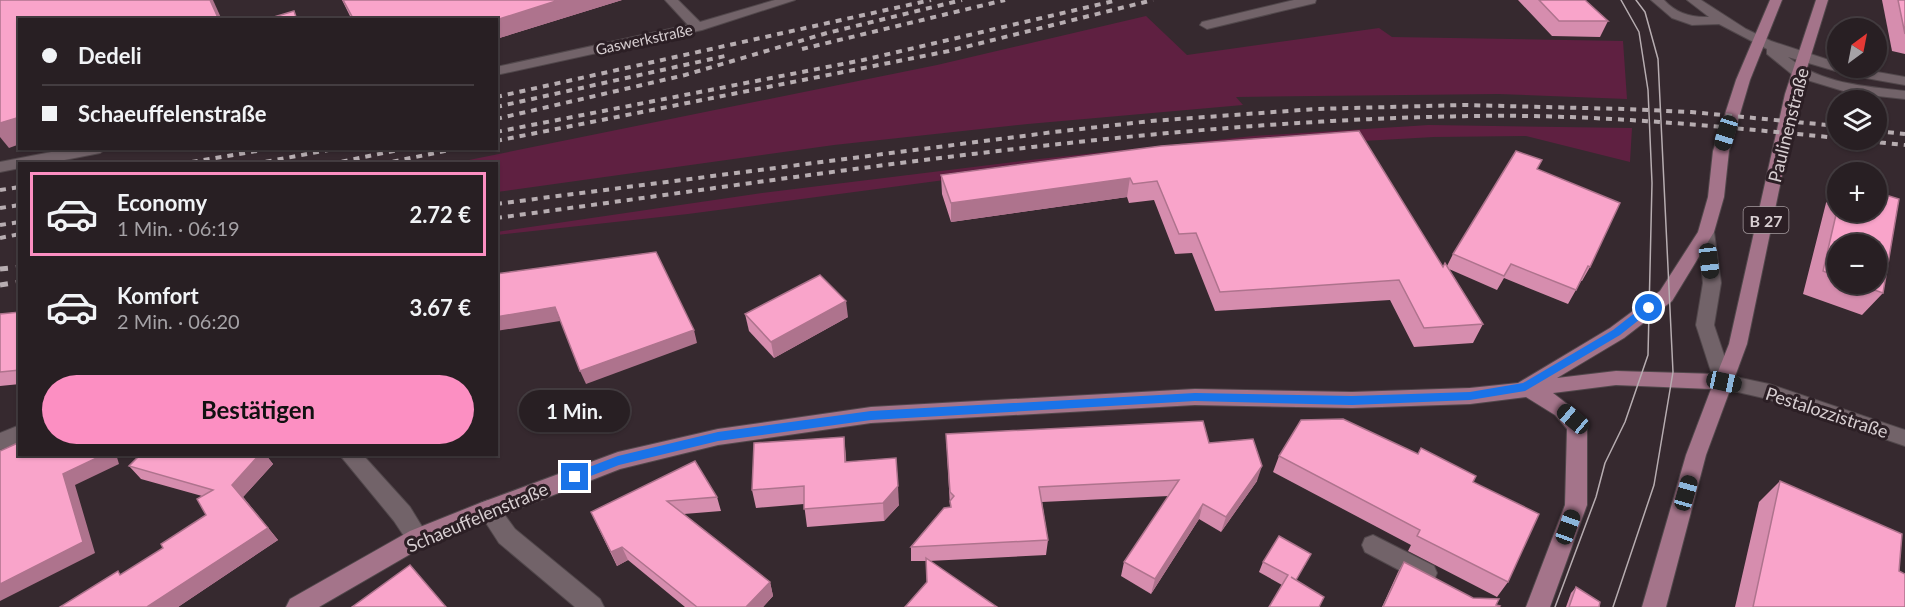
<!DOCTYPE html>
<html lang="de">
<meta charset="utf-8">
<style>
body{margin:0;font-family:Lato,sans-serif;background:#342c30;color:#f1f3f6;height:100vh;display:flex;flex-direction:column;font-size:22px;white-space:nowrap}
*{box-sizing:border-box;margin:0}
p{font-size:20px;color:#a5a2a6}
.icon{flex:none;width:33px;height:33px;fill:none;stroke:currentColor;stroke-width:2;stroke-linecap:round;stroke-linejoin:round}
.map{position:relative;flex:1;overflow:hidden}
.sheet{position:absolute;left:18px;top:162px;width:480px;height:294px;display:flex;flex-direction:column;background:#281f23;border-radius:0px;box-shadow:0 2px 4px #0004,0 0 0 2px #443d41}
.sheet>*{flex:none}
.hud{position:absolute;left:18px;top:18px;width:480px;height:132px;border-radius:0px;box-shadow:0 2px 4px #0004,0 0 0 2px #443d41;display:grid;align-content:center;height:132px;padding:0 24px;background:#281f23}
.needle{width:39px;rotate:32deg}
.fabs{position:absolute;left:1827px;top:18px;display:grid;gap:12px}
.fabs a{display:grid;place-items:center;width:60px;height:60px;border-radius:50%;background:#281f23;box-shadow:0 2px 4px #0004,0 0 0 2px #443d41;font-size:30px}
.end{position:absolute;width:27px;height:27px;margin:-14px;border:8px solid #1a73e8;background:#fff;box-shadow:0 0 0 3px #fff}
.from{border-radius:50%}
.bubble{position:absolute;height:42px;border-radius:21px;background:#281f23;box-shadow:0 2px 4px #0004,0 0 0 2px #443d41;font-size:20px;font-weight:700;line-height:42px;text-align:center}
.car{position:absolute;width:18px;height:36px;margin:-18px -9px;border-radius:8px;box-shadow:0 0 4px 2px #0007;background:linear-gradient(#222 24%,#8ab4d8 0 40%,#222 0 76%,#8ab4d8 0 86%,#222 0)}
.hud b{display:flex;align-items:center;gap:21px;height:57px;font-size:22px}
.hud b+b{border-top:2px solid #443d41}
.hud i{width:15px;height:15px;background:#f1f3f6}
ul{padding:10px 0 0;list-style:none}
li{display:flex;align-items:center;gap:18px;height:84px;margin:0 12px 9px;padding:0 12px;border:3px solid transparent;border-radius:0px}
li div{flex:1}
li b{display:block;font-size:22px}
li em{font-style:normal;font-weight:700}
li.on{border-color:#fc8fc2}
li>.icon{width:54px;height:54px;stroke-width:1.5}
.button{display:flex;gap:12px;margin-top:auto;padding:12px 24px}
.button a{flex:1;height:69px;border-radius:36px;background:#fc8fc2;color:#111;font-size:24px;font-weight:700;line-height:69px;text-align:center}
.map>svg:first-child{display:block}
.green{fill:#5f2041}
.lines{fill:none;stroke-linecap:round;stroke-linejoin:round}
.minor-casing{stroke:#51474b;stroke-width:2}
.major-casing{stroke:#51474b;stroke-width:2}
.minor{fill:#726369;fill-rule:evenodd}
.major{fill:#a4748a;fill-rule:evenodd}
.tram{stroke:#b7adb1;stroke-width:1.5}
.rail-far1{stroke:#b7adb1;stroke-width:4;stroke-dasharray:6 6;stroke-linecap:butt}
.rail{stroke:#b7adb1;stroke-width:5;stroke-dasharray:8 8;stroke-linecap:butt}
.wall{fill:#d68dae;fill-rule:evenodd}
.shaded-wall{fill:#ae738d}
.building{fill:#f9a4ca;stroke:#ae738d;stroke-width:1.5}
.route{fill:#1a73e8}
.labels{text-anchor:middle;dominant-baseline:central;stroke-width:6;stroke-linejoin:round;paint-order:stroke}
.far-street-label{font-size:15px;fill:#d8cfd2;stroke:#2c1f25}
.shield{fill:#2c1f25;stroke:#a49a9e;stroke-width:1.5}
.shield-label{font-size:16px;font-weight:bold;fill:#d8cfd2}
.street-label{font-size:18px;fill:#d8cfd2;stroke:#2c1f25}
</style>
<div class="map">
<svg width="1905" height="607" viewBox="0 0 1905 607">
<rect width="100%" height="100%" fill="#36292f"/>
<g class="green">
<polygon points="1146,16 1187,55 1379,28 1392,37 1623,41 1627,99 1498,94 1236,97 1243,105 1028,124 834,145 497,192 496,164 454,163 937,65"/>
<polygon points="1429,125 1632,128 1630,162 1526,136 1434,137 1147,153 688,214 497,235 496,232 762,193 1030,160 1253,136"/>
</g>
<g class="lines">
<g class="minor-casing">
<g id="minor">
<polygon points="665,0 678,0 700,22 775,0 795,0 702,30 496,75 496,67 688,25"/>
<polygon points="1294,0 1316,0 1315,3 1207,29 1200,25 1202,22"/>
<path d="M1651 0H1664C1676 13 1691 18 1709 17L1687 0H1701L1746 29 1771 41 1838 63V68H1855L1905 77V85L1849 75 1788 57C1821 84 1864 86 1905 91V99L1850 93 1794 76 1767 54V49L1719 24 1692 25 1672 18Z"/>
<polygon points="72,148 107,148 100,153 44,164 20,164 20,168 0,172 0,162"/>
<polygon points="1706,226 1714,232 1721,283 1714,325 1731,376 1769,384 1905,430 1905,446 1768,399 1716,387 1696,325 1703,283 1698,232"/>
<polygon points="20,425 20,442 0,450 0,433"/>
<polygon points="339,454 362,454 410,507 429,538 426,545 418,548 410,545 394,521"/>
<polygon points="488,500 496,503 515,529 600,599 604,607 575,607 499,543 477,509 480,503"/>
<polygon points="1373,535 1434,566 1437,573 1434,580 1426,583 1418,580 1365,552 1362,545 1365,538"/>
</g>
</g>
<g class="major-casing">
<polygon id="major" points="1770,0 1782,0 1750,80 1729,151 1724,197 1714,232 1672,301 1624,338 1557,378 1616,371 1717,374 1729,344 1785,94 1816,0 1828,0 1799,94 1747,344 1706,455 1666,607 1642,607 1686,455 1711,389 1616,385 1553,393 1575,410 1587,429 1587,505 1550,607 1526,607 1565,505 1567,429 1555,415 1526,397 1470,404 1352,408 1195,405 871,423 718,445 620,469 426,545 319,607 286,607 290,599 410,531 480,503 618,452 718,429 871,407 1195,389 1352,392 1470,388 1518,383 1610,328 1660,291 1698,232 1708,197 1713,151 1736,80"/>
</g>
<use href="#minor" class="minor"/>
<use href="#major" class="major"/>
<g class="tram">
<polyline points="1555,607 1596,497 1605,463 1625,422 1648,355 1652,183 1648,90 1639,32 1621,0"/>
<polyline points="1613,607 1654,485 1673,372 1658,59 1645,12 1636,0"/>
</g>
<g class="rail-far1">
<polyline points="802,49 1005,0"/>
<polyline points="496,97 931,0"/>
<polyline points="496,107 725,56"/>
<polyline points="496,119 685,75 827,33 962,0"/>
<polyline points="1876,131 1905,134"/>
<polyline points="496,132 863,60 1118,0"/>
<polyline points="1856,140 1905,145"/>
<polyline points="496,141 949,51 1153,0"/>
<polyline points="180,164 274,148"/>
<polyline points="254,164 339,148"/>
<polyline points="330,164 408,148"/>
<polyline points="381,164 460,148"/>
<polyline points="0,190 20,187"/>
<polyline points="496,204 1054,132 1151,121 1315,109 1464,105 1624,109 1691,112 1838,126"/>
<polyline points="0,208 20,205"/>
<path d="M496 218C820 175 1145 121 1473 116 1596 114 1716 126 1838 138"/>
<polyline points="0,225 20,222"/>
<polyline points="0,238 20,234"/>
</g>
<g class="rail">
<polyline points="0,269 20,267"/>
<polyline points="0,285 20,282"/>
</g>
</g>
<g class="wall">
<polygon points="342,0 622,0 496,39 496,20 352,20"/>
<polygon points="1518,0 1585,0 1608,21 1600,37 1552,36"/>
<polygon points="1882,0 1905,0 1905,54 1892,51"/>
<polygon points="1161,146 1443,267 1447,266 1453,254 1537,170 1590,267 1582,281 1581,281 1568,304 1504,278 1497,290 1449,269 1483,324 1473,343 1414,347 1390,300 1215,311 1192,253 1175,254 1154,200 1129,203 1127,197 951,222 942,194 941,175"/>
<path d="M1838 188V212L1883 293 1862 315 1803 294 1826 203ZM1838 244 1876 284H1838Z"/>
<polygon points="20,312 20,384 0,386 0,314"/>
<polygon points="745,314 848,317 774,358 749,331"/>
<polygon points="946,434 1209,443 1257,481 1221,532 1199,519 1151,594 1121,576 1124,562 1169,496 1042,502 1048,540 1046,555 929,561 927,582 926,561 911,561 911,547 950,507"/>
<polygon points="844,437 846,462 899,505 884,521 807,527 804,504 756,508 752,490"/>
<polygon points="141,454 265,454 273,464 243,497 278,540 178,607 60,607 122,574 163,548 206,515 202,496 141,479 129,466"/>
<polygon points="1279,456 1473,482 1508,582 1497,597 1408,551 1411,545 1273,472"/>
<polygon points="695,461 717,497 721,511 684,514 770,582 773,596 763,607 685,607 628,560 617,566 597,525 591,512"/>
<polygon points="1780,481 1899,571 1905,607 1735,607 1759,502"/>
<polygon points="1263,562 1306,564 1282,585 1259,572"/>
<polygon points="1404,562 1473,598 1496,605 1499,607 1382,607 1398,572"/>
<polygon points="1576,587 1599,607 1566,607 1571,593"/>
</g>
<g class="shaded-wall">
<polygon points="210,0 213,0 222,20 219,20"/>
<polygon points="559,0 622,0 496,39 496,20"/>
<polygon points="20,117 20,144 9,148 0,137 0,123"/>
<polygon points="1130,178 1127,197 951,222 951,203"/>
<polygon points="846,301 848,317 774,358 771,342"/>
<polygon points="555,307 560,321 496,331 496,317"/>
<polygon points="694,330 697,343 586,384 580,371"/>
<polygon points="844,437 846,456 847,480 845,462"/>
<polygon points="105,454 116,454 119,464 75,485 95,553 0,601 0,584 63,474"/>
<polygon points="260,454 265,454 273,464 243,497 278,540 178,607 147,607 232,485"/>
<polygon points="1262,466 1257,481 1221,532 1226,517"/>
<polygon points="898,486 899,505 884,521 883,503"/>
<polygon points="1203,504 1199,519 1151,594 1155,579"/>
<polygon points="622,547 628,560 617,566 611,552"/>
<polygon points="770,582 773,596 763,607 746,607"/>
</g>
<g class="building">
<polygon points="0,0 210,0 219,20 20,20 20,117 0,123"/>
<polygon points="343,0 559,0 496,20 354,20"/>
<polygon points="1539,0 1585,0 1608,21 1559,21"/>
<polygon points="1898,0 1905,0 1905,34"/>
<polygon points="294,11 297,20 264,20"/>
<polygon points="1359,131 1443,267 1445,263 1483,324 1424,328 1399,280 1220,292 1196,233 1179,234 1157,181 1133,184 1130,178 951,203 941,175 1161,146"/>
<polygon points="1516,151 1542,160 1537,169 1620,203 1590,267 1588,266 1576,290 1511,264 1504,276 1453,254"/>
<polygon points="1876,192 1899,199 1883,293 1857,284 1876,284 1876,244 1838,244 1838,277 1823,271 1838,206 1838,212 1876,212"/>
<polygon points="656,252 694,330 580,371 555,307 496,317 496,274"/>
<polygon points="820,275 846,301 771,342 745,314"/>
<polygon points="20,312 20,370 0,372 0,314"/>
<polygon points="1343,419 1418,454 1421,448 1476,476 1473,482 1539,514 1508,582 1417,536 1420,530 1279,456 1301,420"/>
<polygon points="1203,421 1209,443 1253,439 1262,466 1226,517 1203,504 1155,579 1124,562 1179,480 1039,487 1048,540 911,547 944,508 951,507 950,501 954,496 950,492 946,434"/>
<polygon points="844,437 845,462 896,458 898,486 883,503 804,509 804,486 752,490 754,443"/>
<polygon points="20,442 20,454 105,454 63,474 83,542 0,584 0,451"/>
<polygon points="141,454 260,454 232,485 268,528 147,607 60,607 118,571 120,575 163,548 161,544 206,515 197,499 213,490 129,466"/>
<polygon points="695,461 717,497 667,501 770,582 746,607 697,607 622,547 611,552 591,512"/>
<polygon points="1780,481 1902,534 1899,571 1905,574 1905,607 1753,607"/>
<polygon points="1279,536 1311,554 1296,580 1291,577 1324,597 1319,607 1269,607 1288,575 1263,562"/>
<polygon points="926,558 997,607 905,607 927,582"/>
<polygon points="1404,562 1473,598 1499,599 1496,605 1500,606 1499,607 1383,607"/>
<polygon points="410,565 446,607 352,607"/>
<polygon points="1576,587 1600,602 1599,607 1569,607"/>
</g>
<polygon class="route" points="1645,305 1654,308 1620,335 1525,391 1470,400 1352,405 1195,401 871,420 718,441 619,465 575,482 569,477 571,474 618,456 718,432 871,411 1195,393 1352,396 1470,392 1523,383 1613,330"/>
<g class="labels">
<g class="far-street-label">
<text transform="translate(644 39) rotate(-12)">Gaswerkstraße</text>
</g>
<rect class="shield" x="1743.5" y="207" width="45" height="26" rx="4.5"/>
<g class="shield-label">
<text x="1766" y="220">B 27</text>
</g>
<g class="street-label">
<text transform="translate(1788 125) rotate(-76)">Paulinenstraße</text>
<text transform="translate(1827 412) rotate(18)">Pestalozzistraße</text>
<text transform="translate(477 517) rotate(-23)">Schaeuffelenstraße</text>
</g>
</g>
</svg>
<div class="fabs">
<a><svg class="needle" viewBox="-14 -14 28 28"><path d="M0-13l5 13h-10z" fill="#e53935"/><path d="M0 13l5-13h-10z" fill="#a5a2a6"/></svg></a>
<a><svg class="icon" aria-label="layers" viewBox="0 0 24 24"><path d="M12 4l9 5-9 5-9-5zM3 14l9 5 9-5"/></svg></a>
<a>+</a>
<a>−</a>
</div>
<i class="end from" style="left:1649px;top:308px"></i>
<i class="end" style="left:575px;top:477px"></i>
<div class="bubble" style="left:519px;top:390px;width:111px">1 Min.</div>
<i class="car" style="left:1726px;top:133px;rotate:197deg"></i>
<i class="car" style="left:1709px;top:261px;rotate:173deg"></i>
<i class="car" style="left:1724px;top:382px;rotate:102deg"></i>
<i class="car" style="left:1573px;top:419px;rotate:310deg"></i>
<i class="car" style="left:1686px;top:493px;rotate:16deg"></i>
<i class="car" style="left:1568px;top:527px;rotate:20deg"></i>
<div class="hud">
<b><i class="from"></i>Dedeli</b>
<b><i></i>Schaeuffelenstraße</b>
</div>
<section class="sheet">
<ul>
<li class="on"><svg class="icon" aria-label="car" viewBox="0 0 24 24"><path d="M5 17H2v-5l4-1 3-4h7l3 4 3 1v5h-3M9 17h6M6 11h13"/><circle cx="7" cy="17" r="2"/><circle cx="17" cy="17" r="2"/></svg><div><b>Economy</b><p>1 Min. · 06:19</p></div><em>2.72 €</em></li>
<li><svg class="icon" aria-label="car" viewBox="0 0 24 24"><path d="M5 17H2v-5l4-1 3-4h7l3 4 3 1v5h-3M9 17h6M6 11h13"/><circle cx="7" cy="17" r="2"/><circle cx="17" cy="17" r="2"/></svg><div><b>Komfort</b><p>2 Min. · 06:20</p></div><em>3.67 €</em></li>
</ul>
<div class="button"><a>Bestätigen</a></div>
</section>
</div>
